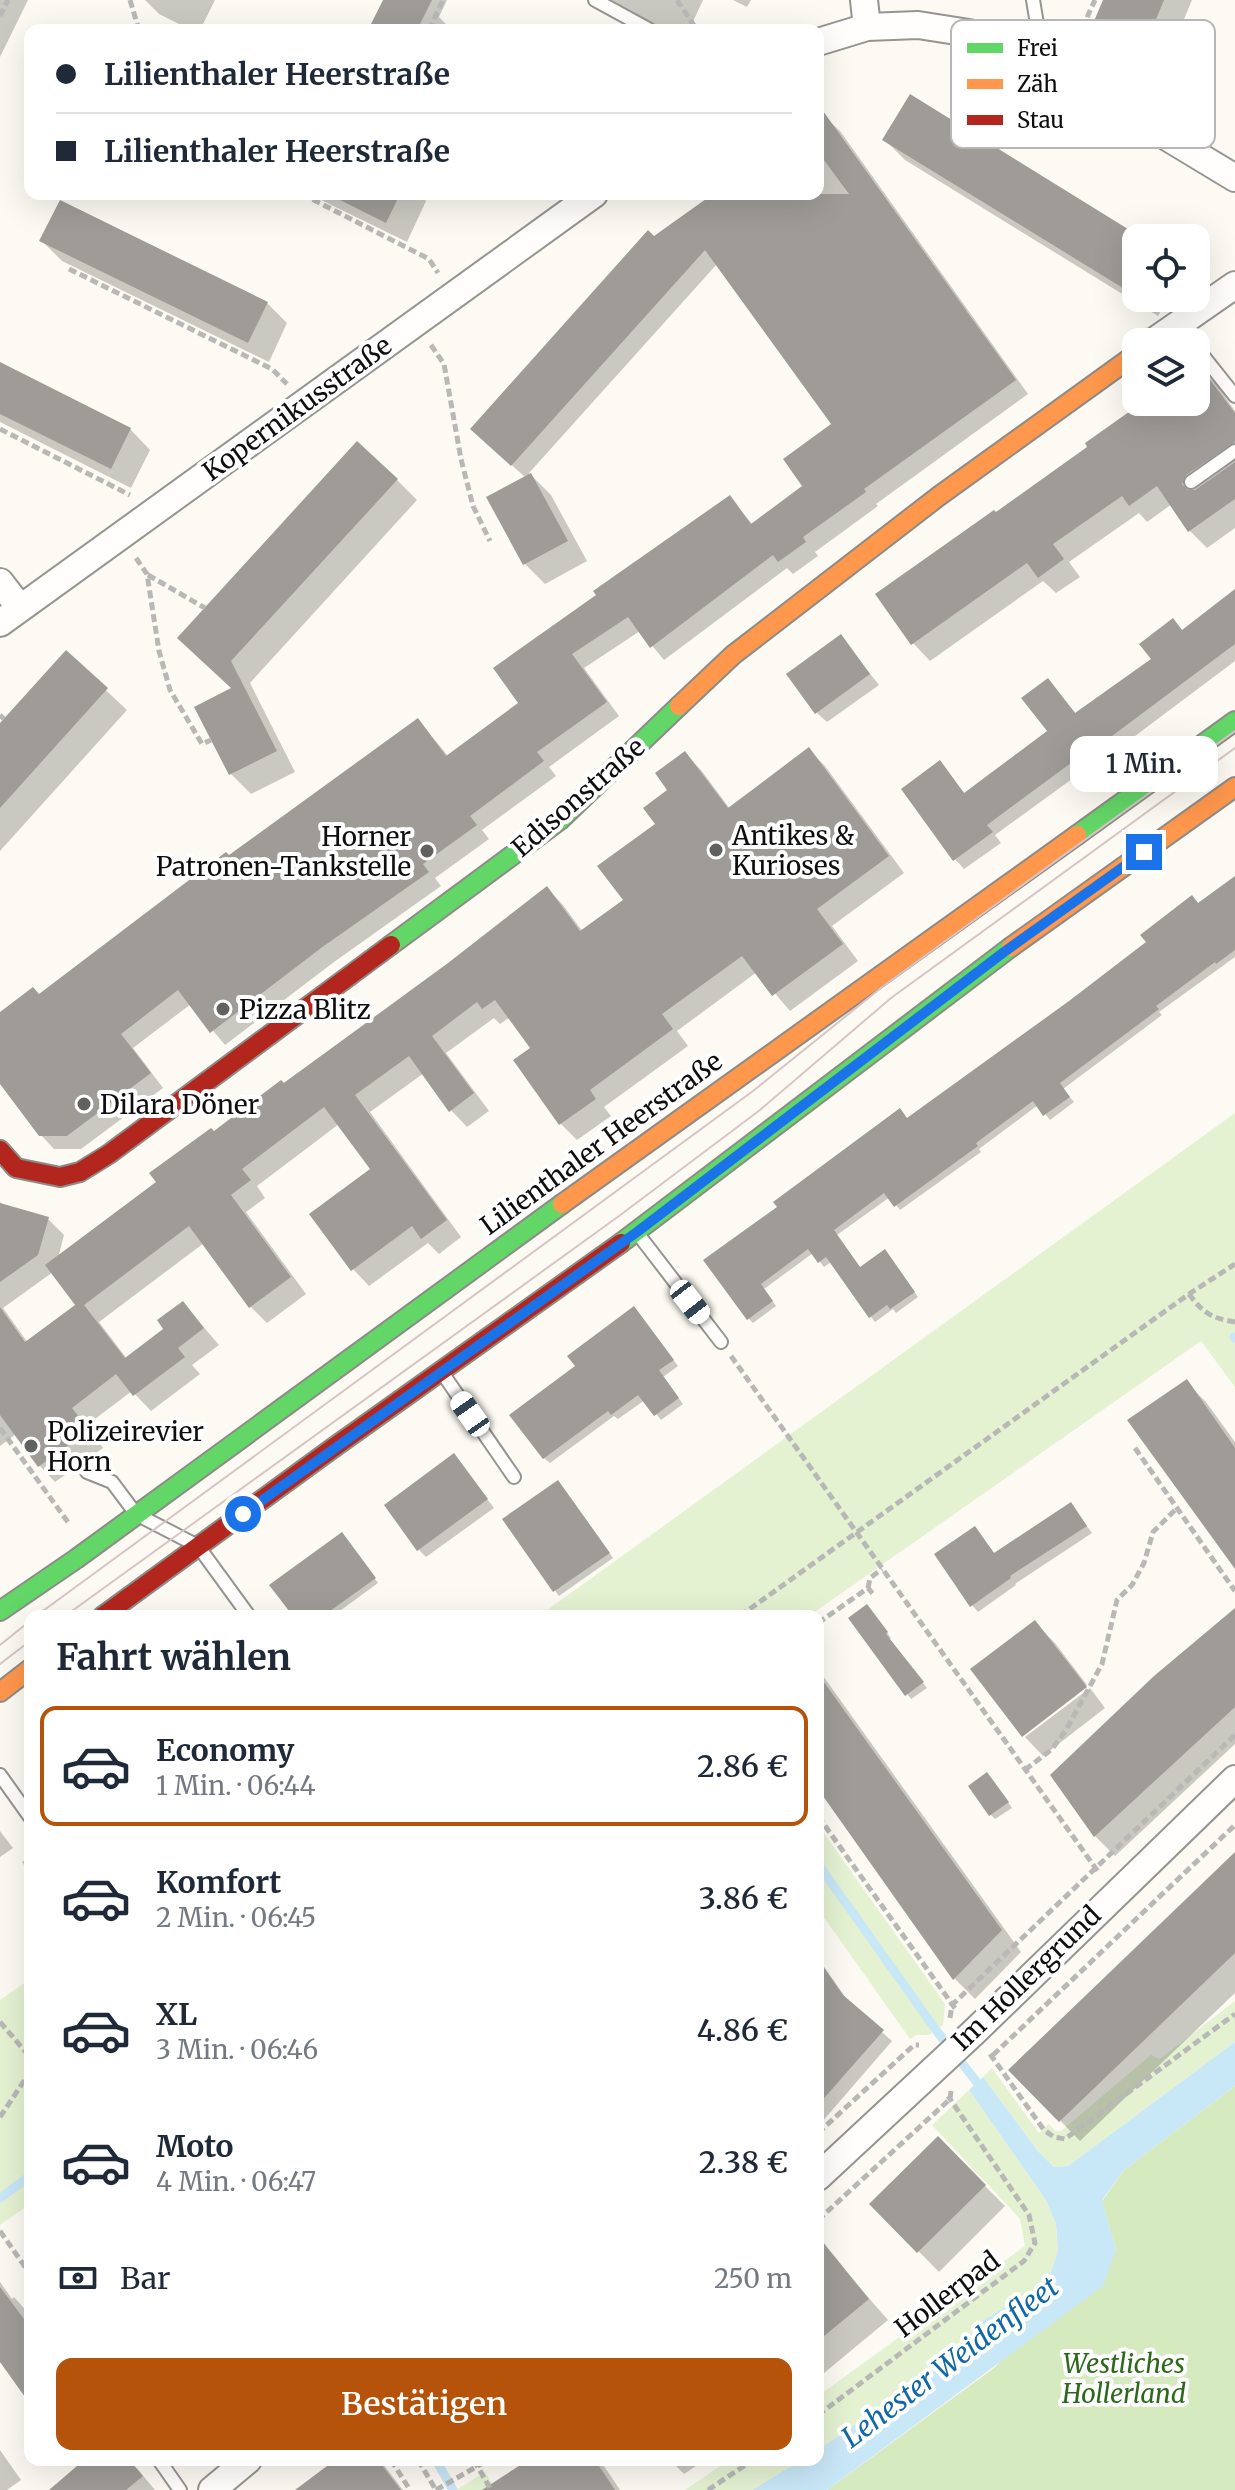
<!DOCTYPE html>
<html lang="de">
<meta charset="utf-8">
<style>
body{margin:0;font-family:Merriweather,serif;background:#f6f6f7;color:#1f2937;height:100vh;display:flex;flex-direction:column;font-size:30px;white-space:nowrap}
*{box-sizing:border-box;margin:0}
p{font-size:26px;color:#747a83}
.icon{flex:none;width:44px;height:44px;fill:none;stroke:currentColor;stroke-width:2;stroke-linecap:round;stroke-linejoin:round}
.map{position:relative;flex:1;overflow:hidden}
.sheet{position:absolute;left:24px;top:1610px;width:800px;height:856px;display:flex;flex-direction:column;background:#fff;border-radius:16px;box-shadow:0 8px 32px #0002}
.sheet>*{flex:none}
.guide{position:absolute;left:24px;top:24px;width:800px;height:176px;border-radius:16px;box-shadow:0 8px 32px #0002;display:grid;align-content:center;height:176px;padding:0 32px;background:#fff}
.fabs{position:absolute;left:1122px;top:224px;display:grid;gap:16px}
.fabs a{display:grid;place-items:center;width:88px;height:88px;border-radius:16px;background:#fff;box-shadow:0 8px 32px #0002;font-size:40px}
.end{position:absolute;width:36px;height:36px;margin:-18px;border:10px solid #1a73e8;background:#fff;box-shadow:0 0 0 4px #fff}
.from{border-radius:50%}
.bubble{position:absolute;height:56px;border-radius:16px;background:#fff;box-shadow:0 8px 32px #0002;font-size:26px;font-weight:600;line-height:56px;text-align:center}
.car{position:absolute;width:24px;height:48px;margin:-24px -12px;border-radius:10px;box-shadow:0 0 6px 2px #0007;background:linear-gradient(#fff 24%,#345 0 40%,#fff 0 76%,#345 0 86%,#fff 0)}
.guide b{display:flex;align-items:center;gap:28px;height:76px;font-size:30px}
.guide b+b{border-top:2px solid #e0e1e3}
.guide i{width:20px;height:20px;background:#1f2937}
ul{padding:0;list-style:none}
li{display:flex;align-items:center;gap:24px;height:120px;margin:0 16px 12px;padding:0 16px;border:4px solid transparent;border-radius:16px}
li div{flex:1}
li b{display:block;font-size:30px}
li em{font-style:normal;font-weight:600}
li.selected{border-color:#b45309}
li>.icon{width:72px;height:72px;stroke-width:1.5}
h2{padding:0 32px;font-size:36px;line-height:96px}
.pay{display:flex;align-items:center;gap:20px;height:88px;padding:0 32px;font-size:30px}
.pay p{margin-inline-start:auto}
.primary-button{display:flex;gap:16px;margin-top:auto;padding:16px 32px}
.primary-button a{flex:1;height:92px;border-radius:16px;background:#b45309;color:#fff;font-size:32px;font-weight:600;line-height:92px;text-align:center}
.map>svg:first-child{display:block}
.green{fill:#e5f2d2}
.forest{fill:#d6eabf}
.water{fill:#c8e7f7}
.shadow{fill:#0003;fill-rule:evenodd}
.lines{fill:none;stroke-linecap:round;stroke-linejoin:round}
.stream{stroke:#c8e7f7;stroke-width:9}
.building{fill:#9f9c98}
.lane-casing{stroke:#959491;stroke-width:16}
.street-casing{stroke:#959491;stroke-width:30}
.fast-casing{stroke:#8c8b87;stroke-width:22}
.slow-casing{stroke:#8c8b87;stroke-width:22}
.jam-casing{stroke:#8c8b87;stroke-width:22}
.path{stroke:#b8b8b6;stroke-width:5;stroke-dasharray:8 4;stroke-linecap:butt}
.lane{stroke:#fffefd;stroke-width:12}
.street{stroke:#fffefd;stroke-width:26}
.fast{stroke:#63d668;stroke-width:18}
.slow{stroke:#ff974d;stroke-width:18}
.jam{stroke:#b3261e;stroke-width:18}
.tram{stroke:#d8c4c5;stroke-width:2}
.route{stroke:#1a73e8;stroke-width:10}
.poi-dot{fill:#61615e;stroke:#fff;stroke-width:3}
.labels{text-anchor:middle;dominant-baseline:central;stroke-width:8;stroke-linejoin:round;paint-order:stroke}
.street-label{font-size:26px;fill:#0e0e0e;stroke:#fff}
.poi-label{font-size:26px;fill:#0e0e0e;stroke:#fff;text-anchor:start}
.park-label{font-size:26px;font-style:italic;fill:#2d691b;stroke:#fff}
.water-label{font-size:28px;font-style:italic;fill:#1168a6;stroke:#fff}
.key{fill:#fff;stroke:#b7b7b7;stroke-width:2}
.key-label{font-size:22px;fill:#0e0e0e}
</style>
<div class="map">
<svg width="1235" height="2490" viewBox="0 0 1235 2490">
<rect width="100%" height="100%" fill="#fcfaf2"/>
<g class="green">
<polygon points="1235,1113 1235,1387 1201,1341 809,1616 539,1616"/>
<polygon points="818,1825 945,2004 943,2025 929,2035 917,2035 910,2039 818,1909"/>
<polygon points="30,1979 30,2204 0,2225 0,2000"/>
<polygon points="1235,2001 1235,2042 1068,2166 1054,2167 1038,2151 983,2077 992,2068 1039,2133 1049,2124 1055,2131 1061,2131 1151,2055 1160,2059"/>
<polygon points="969,2090 1046,2200 1056,2224 1058,2250 1051,2272 1035,2288 981,2322 952,2358 818,2450 818,2396 1025,2246 1020,2219 932,2125"/>
<polygon points="729,2460 801,2460 752,2490 685,2490"/>
<polygon points="485,2472 496,2490 456,2490"/>
</g>
<polygon class="forest" points="1235,2086 1235,2490 827,2490 994,2368 1116,2250 1102,2201 1124,2170"/>
<polygon class="water" points="1235,2042 1235,2086 1124,2170 1102,2200 1116,2250 1103,2286 827,2490 752,2490 801,2460 818,2460 818,2450 952,2358 981,2322 1035,2288 1051,2272 1058,2250 1056,2224 1046,2200 969,2090 983,2077 1038,2151 1054,2167 1068,2166"/>
<g class="shadow">
<polygon points="0,0 28,0 0,57"/>
<polygon points="145,0 215,0 200,30 191,30 159,14"/>
<polygon points="385,0 447,0 439,17 448,26 447,30 370,30"/>
<polygon points="600,0 703,0 689,30 661,30"/>
<polygon points="733,0 751,0 747,7"/>
<polygon points="1105,0 1192,0 1166,62 1116,41 1096,21"/>
<polygon points="911,97 1139,238 1136,238 1136,298 1168,298 1158,316 905,160 884,139"/>
<polygon points="826,118 840,131 1028,394 876,504 878,506 815,552 818,556 793,574 787,568 664,660 640,631 584,668 619,716 549,767 556,776 482,830 489,839 435,878 441,886 334,962 225,1045 191,1004 133,1048 163,1088 81,1149 54,1149 40,1134 0,1081 0,1014 40,996 418,720 449,757 521,704 599,595 729,497 753,525 805,487 834,425 717,264 529,473 551,495 587,561 545,584 525,564 526,478 486,442 654,238 721,194 818,194 818,124"/>
<polygon points="309,194 420,194 426,201 407,242"/>
<polygon points="42,241 267,303 287,323 269,362 62,261"/>
<polygon points="0,364 130,429 150,450 131,488 0,422"/>
<polygon points="1198,366 1215,383 1235,411 1235,528 1207,548 1190,531 1172,504 1147,522 1139,513 1069,562 1080,577 1056,593 1043,581 930,661 913,643 996,514 1090,447 1147,402 1196,402"/>
<polygon points="397,480 417,500 250,683 295,772 251,794 231,774 197,708 233,689 199,658"/>
<polygon points="1235,592 1235,661 1107,757 1105,755 995,835 1001,843 964,869 955,859 940,763 965,794 1050,732 1048,680 1077,715 1153,659 1173,621 1184,632"/>
<polygon points="841,637 879,685 827,722 817,713"/>
<polygon points="66,653 127,710 0,851 0,726"/>
<path d="M809 750 825 766 904 873 832 926 858 961 790 1011 757 972 677 1031 688 1046 604 1107 611 1116 577 1140 561 1124 532 1049 510 1017 500 1024 494 1018 446 1053 489 1111 467 1127 451 1110 424 1073 370 1112 461 1237 439 1254 428 1243 369 1286 353 1269 372 1170 339 1124 257 1186 265 1198 246 1212 306 1294 267 1323 251 1307 204 1243 99 1322 127 1359 166 1330 183 1303 219 1345 192 1365 200 1374 151 1411 132 1391 87 1425 103 1448 55 1482 39 1465 16 1434 0 1446V1202L5 1207 48 1219 64 1235 58 1258 158 1182 214 1133 449 964 547 888 563 905 583 932 625 901 685 754 701 770 730 809ZM53 1272 77 1305 28 1343 3 1308Z"/>
<polygon points="1235,878 1235,957 1159,1012 1162,1015 1063,1089 1074,1102 1050,1120 1038,1105 979,1149 981,1152 900,1210 890,1197 837,1235 861,1269 889,1257 918,1297 896,1313 893,1309 875,1322 831,1262 824,1267 813,1253 764,1289 776,1306 753,1323 748,1318 706,1260 1070,1003"/>
<polygon points="640,1315 678,1366 663,1377 683,1404 661,1420 645,1400 618,1419 614,1416 550,1463 544,1458 578,1367"/>
<polygon points="1186,1382 1206,1402 1235,1442 1235,1565"/>
<polygon points="454,1456 494,1508 426,1557 419,1550"/>
<polygon points="562,1487 613,1558 559,1596 504,1520"/>
<polygon points="1071,1504 1092,1533 1015,1584 1016,1585 978,1612 972,1605 975,1528 995,1554"/>
<polygon points="346,1539 378,1583 333,1616 295,1616"/>
<polygon points="1235,1610 1235,1744 1115,1856 1095,1836 1053,1776"/>
<polygon points="871,1611 891,1638 889,1639 927,1688 911,1699 851,1618"/>
<polygon points="1035,1623 1055,1643 1087,1685 1023,1733"/>
<polygon points="818,1669 1021,1952 975,1999 955,1979 818,1785"/>
<polygon points="1090,1688 1105,1708 1043,1756 1025,1737"/>
<polygon points="992,1779 1012,1808 995,1819 991,1815"/>
<polygon points="0,1831 13,1848 0,1857"/>
<polygon points="1235,1855 1235,1993 1080,2141 1011,2070"/>
<polygon points="30,1857 30,1874 22,1862"/>
<polygon points="818,1958 850,2004 892,2041 821,2123 818,2120"/>
<polygon points="938,2139 1005,2206 939,2272 872,2204"/>
<polygon points="826,2249 888,2320 818,2378 818,2255"/>
<polygon points="0,2282 12,2299 14,2297 30,2315 30,2401 0,2359"/>
<polygon points="0,2450 21,2480 7,2490 0,2490"/>
<polygon points="87,2460 130,2460 155,2490 52,2490"/>
<polygon points="338,2460 380,2460 403,2490 312,2490"/>
<polygon points="531,2460 600,2460 620,2490 501,2490"/>
<polygon points="670,2460 705,2460 684,2474"/>
</g>
<g class="lines">
<g class="stream">
<polyline points="1234,1337 1235,1338"/>
<polyline points="818,1864 936,2030 983,2090"/>
<polyline points="0,2198 30,2176"/>
<polyline points="436,2460 453,2490"/>
</g>
</g>
<g class="building">
<polygon points="383,0 432,0 417,30 368,30"/>
<polygon points="1103,0 1164,0 1146,43 1094,21"/>
<polygon points="910,94 1136,234 1136,296 882,140"/>
<polygon points="818,104 1016,380 864,489 866,492 803,537 806,542 778,562 773,555 650,648 628,617 572,654 607,702 537,752 544,761 470,816 477,825 423,864 429,872 321,948 210,1033 178,990 121,1034 151,1073 67,1136 39,1136 0,1084 0,1012 33,987 39,994 226,852 229,855 418,718 446,756 518,703 493,668 596,595 593,591 730,495 751,524 802,486 783,459 831,424 705,250 511,466 470,429 648,230 654,236 713,194 849,194 818,152"/>
<polygon points="328,194 400,194 386,223"/>
<polygon points="60,200 268,302 248,343 39,241"/>
<polygon points="1196,361 1235,413 1235,442 1186,475 1182,484 1188,490 1195,490 1235,462 1235,499 1188,532 1157,486 1129,506 1122,496 1053,544 1064,559 1038,578 1027,563 911,645 875,594 994,510 996,512 1087,447 1085,443 1143,402 1196,402"/>
<polygon points="0,362 131,428 111,469 0,414"/>
<polygon points="357,441 398,479 231,661 277,751 229,775 194,707 231,688 177,638"/>
<polygon points="531,473 568,541 523,565 486,497"/>
<polygon points="1235,589 1235,644 1096,748 1094,746 987,825 993,832 953,861 901,789 940,760 964,793 1047,731 1021,698 1048,678 1075,713 1151,659 1139,644 1173,618 1182,630"/>
<polygon points="841,634 870,674 815,714 786,674"/>
<polygon points="66,650 108,688 0,808 0,723"/>
<polygon points="809,747 889,856 817,909 843,944 772,996 742,956 662,1014 673,1029 590,1090 596,1099 559,1125 513,1060 530,1048 495,1000 482,1009 477,1002 432,1036 474,1093 449,1112 409,1056 355,1095 447,1220 421,1239 412,1226 351,1271 309,1214 370,1169 324,1107 242,1169 251,1180 231,1195 291,1277 249,1308 189,1226 84,1305 125,1358 163,1329 157,1320 183,1301 204,1328 178,1348 185,1357 133,1396 116,1374 72,1408 89,1430 38,1467 0,1415 0,1307 25,1342 75,1305 45,1265 156,1182 149,1173 211,1128 214,1131 281,1080 284,1083 448,963 547,886 580,931 623,900 597,866 655,824 643,808 667,790 655,773 685,751 728,808"/>
<polygon points="1235,876 1235,950 1216,964 1215,962 1156,1006 1159,1009 1060,1083 1070,1097 1043,1116 1033,1101 976,1143 978,1146 894,1207 884,1193 834,1230 860,1267 885,1249 915,1292 890,1309 887,1305 869,1318 826,1257 818,1263 808,1249 761,1284 773,1301 747,1320 703,1260 777,1207 773,1202 900,1108 907,1118 1069,1001 1146,942 1140,935 1192,895 1198,903"/>
<polygon points="0,1203 49,1217 38,1255 0,1282"/>
<polygon points="634,1306 674,1360 659,1370 679,1398 654,1416 638,1395 611,1415 608,1411 543,1459 509,1415 575,1366 567,1356"/>
<polygon points="1187,1379 1235,1448 1235,1569 1127,1420"/>
<polygon points="454,1453 488,1499 417,1551 384,1505"/>
<polygon points="558,1480 610,1553 553,1592 502,1519"/>
<polygon points="1071,1502 1087,1526 1010,1576 1011,1578 970,1607 934,1554 975,1526 994,1553"/>
<polygon points="342,1532 376,1578 323,1616 293,1616 269,1585"/>
<polygon points="867,1604 888,1632 886,1634 924,1682 905,1696 848,1618"/>
<polygon points="1235,1608 1235,1707 1094,1837 1050,1775 1154,1676"/>
<polygon points="1035,1620 1087,1687 1022,1737 970,1669"/>
<polygon points="818,1674 1002,1930 953,1980 818,1789"/>
<polygon points="987,1772 1009,1802 989,1816 968,1786"/>
<polygon points="1235,1852 1235,1953 1059,2122 1008,2070"/>
<polygon points="818,1959 843,1995 884,2030 818,2105"/>
<polygon points="938,2136 986,2185 917,2253 869,2204"/>
<polygon points="818,2236 869,2299 818,2341"/>
<polygon points="0,2287 30,2327 30,2404 0,2362"/>
<polygon points="84,2460 129,2460 143,2476 126,2490 49,2490"/>
<polygon points="335,2460 378,2460 401,2490 295,2490"/>
<polygon points="528,2460 595,2460 615,2490 482,2490"/>
</g>
<g class="lines">
<g class="lane-casing">
<g id="lane">
<polyline points="595,0 650,30"/>
<polyline points="1033,0 1043,60"/>
<polyline points="1196,347 1235,396"/>
<polyline points="1191,482 1235,451"/>
<polyline points="638,1234 721,1342"/>
<polyline points="443,1374 514,1477"/>
<polyline points="87,1472 112,1482 136,1514 198,1546 249,1616"/>
<polyline points="0,1775 30,1817"/>
<polyline points="159,2460 180,2490"/>
</g>
</g>
<g class="street-casing">
<g id="street">
<polyline points="864,0 867,27"/>
<polyline points="818,42 867,27 918,25 969,33 1043,62 1235,178"/>
<polyline points="1153,342 1235,285"/>
<polyline points="0,582 20,608"/>
<polyline points="0,623 594,194"/>
<polyline points="818,2177 974,2032 1235,1779"/>
<polyline points="212,2490 248,2460"/>
</g>
</g>
<g class="fast-casing">
<g id="fast">
<polyline points="1077,835 1235,721"/>
<polyline points="391,945 560,820 679,706"/>
<polyline points="621,1243 1011,947"/>
<polyline points="0,1611 76,1559 562,1204"/>
</g>
</g>
<g class="slow-casing">
<g id="slow">
<polyline points="679,706 733,655 939,496 1136,354"/>
<polyline points="1011,947 1235,787"/>
<polyline points="562,1204 1077,835"/>
<polyline points="0,1692 30,1669"/>
</g>
</g>
<g class="jam-casing">
<g id="jam">
<polyline points="0,1150 16,1168 60,1177 80,1172 109,1154 391,945"/>
<polyline points="103,1616 333,1448 621,1243"/>
</g>
</g>
<g class="path">
<polyline points="130,0 139,30"/>
<polyline points="677,0 697,30"/>
<polyline points="0,16 8,0"/>
<polyline points="429,30 443,0"/>
<polyline points="1082,53 1088,15 1095,0"/>
<polyline points="302,194 429,259 438,273"/>
<polyline points="69,269 272,369 287,384"/>
<polyline points="431,345 444,364 461,459 473,506 490,541"/>
<polyline points="0,429 130,495"/>
<polyline points="136,558 147,574 159,651 170,690 202,744 211,740"/>
<polyline points="148,575 205,608"/>
<polyline points="0,715 4,719"/>
<path d="M1189 1294C1203 1313 1211 1318 1235 1322"/>
<polyline points="731,1356 1099,1873"/>
<polyline points="0,1428 70,1525"/>
<polyline points="1135,1448 1235,1591"/>
<polyline points="868,1588 870,1578 882,1569"/>
<polyline points="740,1616 1189,1294 1235,1264"/>
<polyline points="818,1623 868,1588 873,1594"/>
<polyline points="1025,1770 1052,1749 1066,1730 1102,1664 1117,1600 1132,1585 1144,1563 1153,1532 1177,1508"/>
<polyline points="818,1816 957,2011"/>
<polyline points="950,2018 952,2005 1235,1735"/>
<polyline points="0,2022 30,2057"/>
<polyline points="990,2054 1044,2130 1054,2137 1065,2139 1235,2014"/>
<polyline points="993,2055 1235,1825"/>
<polyline points="0,2117 30,2072"/>
<polyline points="818,2133 914,2045 919,2045"/>
<polyline points="818,2220 950,2099 951,2091"/>
<polyline points="0,2231 30,2274"/>
<polyline points="818,2415 1024,2261 1035,2243 1029,2215 948,2096"/>
<polyline points="391,2460 410,2490"/>
<polyline points="418,2460 436,2490"/>
<polyline points="474,2460 491,2490"/>
<polyline points="436,2490 488,2460"/>
<polyline points="708,2490 753,2460"/>
</g>
<use href="#lane" class="lane"/>
<use href="#street" class="street"/>
<use href="#fast" class="fast"/>
<use href="#slow" class="slow"/>
<use href="#jam" class="jam"/>
<g class="tram">
<polyline points="36,1616 753,1091 882,987 1235,731"/>
<polyline points="65,1616 619,1216 760,1110 891,998 1235,748"/>
<polyline points="0,1645 30,1621"/>
<polyline points="0,1664 30,1641"/>
</g>
</g>
<g class="lines">
<polyline class="route" points="243,1514 637,1232 1004,952 1144,852"/>
</g>
<g class="poi-dot">
<circle cx="716" cy="850" r="8"/>
<circle cx="427" cy="851" r="8"/>
<circle cx="223" cy="1009" r="8"/>
<circle cx="84" cy="1104" r="8"/>
<circle cx="31" cy="1446" r="8"/>
</g>
<g class="labels">
<g class="street-label">
<text transform="translate(297 408) rotate(-36)">Kopernikusstraße</text>
<text transform="translate(578 797) rotate(-41)">Edisonstraße</text>
<text transform="translate(601 1143) rotate(-36)">Lilienthaler Heerstraße</text>
<text transform="translate(1026 1978) rotate(-44)">Im Hollergrund</text>
<text transform="translate(947 2294) rotate(-37)">Hollerpad</text>
</g>
<g class="poi-label">
<text x="732" y="835">Antikes &amp;<tspan x="732" dy="30">Kurioses</tspan></text>
<text x="411" y="836" text-anchor="end">Horner<tspan x="411" dy="30">Patronen-Tankstelle</tspan></text>
<text x="239" y="1009">Pizza Blitz</text>
<text x="100" y="1104">Dilara Döner</text>
<text x="47" y="1431">Polizeirevier<tspan x="47" dy="30">Horn</tspan></text>
</g>
<g class="park-label">
<text x="1124" y="2363">Westliches<tspan x="1124" dy="30">Hollerland</tspan></text>
</g>
<g class="water-label">
<text transform="translate(950 2362) rotate(-37)">Lehester Weidenfleet</text>
</g>
</g>
<rect x="951" y="20" width="264" height="128" rx="12" class="key"/>
<rect x="967" y="43" width="36" height="10" fill="#63d668"/>
<rect x="967" y="79" width="36" height="10" fill="#ff974d"/>
<rect x="967" y="115" width="36" height="10" fill="#b3261e"/>
<g class="key-label">
<text x="1017" y="56">Frei</text>
<text x="1017" y="92">Zäh</text>
<text x="1017" y="128">Stau</text>
</g>
</svg>
<div class="fabs">
<a><svg class="icon" aria-label="locate" viewBox="0 0 24 24"><circle cx="12" cy="12" r="6"/><path d="M12 2v4M12 18v4M2 12h4M18 12h4"/></svg></a>
<a><svg class="icon" aria-label="layers" viewBox="0 0 24 24"><path d="M12 4l9 5-9 5-9-5zM3 14l9 5 9-5"/></svg></a>
</div>
<i class="end from" style="left:243px;top:1514px"></i>
<i class="end" style="left:1144px;top:852px"></i>
<div class="bubble" style="left:1070px;top:736px;width:148px">1 Min.</div>
<i class="car" style="left:690px;top:1302px;rotate:142deg"></i>
<i class="car" style="left:470px;top:1414px;rotate:325deg"></i>
<div class="guide">
<b><i class="from"></i>Lilienthaler Heerstraße</b>
<b><i></i>Lilienthaler Heerstraße</b>
</div>
<section class="sheet">
<h2>Fahrt wählen</h2>
<ul>
<li class="selected"><svg class="icon" aria-label="car" viewBox="0 0 24 24"><path d="M5 17H2v-5l4-1 3-4h7l3 4 3 1v5h-3M9 17h6M6 11h13"/><circle cx="7" cy="17" r="2"/><circle cx="17" cy="17" r="2"/></svg><div><b>Economy</b><p>1 Min. · 06:44</p></div><em>2.86 €</em></li>
<li><svg class="icon" aria-label="car" viewBox="0 0 24 24"><path d="M5 17H2v-5l4-1 3-4h7l3 4 3 1v5h-3M9 17h6M6 11h13"/><circle cx="7" cy="17" r="2"/><circle cx="17" cy="17" r="2"/></svg><div><b>Komfort</b><p>2 Min. · 06:45</p></div><em>3.86 €</em></li>
<li><svg class="icon" aria-label="car" viewBox="0 0 24 24"><path d="M5 17H2v-5l4-1 3-4h7l3 4 3 1v5h-3M9 17h6M6 11h13"/><circle cx="7" cy="17" r="2"/><circle cx="17" cy="17" r="2"/></svg><div><b>XL</b><p>3 Min. · 06:46</p></div><em>4.86 €</em></li>
<li><svg class="icon" aria-label="car" viewBox="0 0 24 24"><path d="M5 17H2v-5l4-1 3-4h7l3 4 3 1v5h-3M9 17h6M6 11h13"/><circle cx="7" cy="17" r="2"/><circle cx="17" cy="17" r="2"/></svg><div><b>Moto</b><p>4 Min. · 06:47</p></div><em>2.38 €</em></li>
</ul>
<div class="pay"><svg class="icon" aria-label="cash" viewBox="0 0 24 24"><path d="M3 7h18v10H3z"/><circle cx="12" cy="12" r="2"/></svg>Bar<p>250 m</p></div>
<div class="primary-button"><a>Bestätigen</a></div>
</section>
</div>
